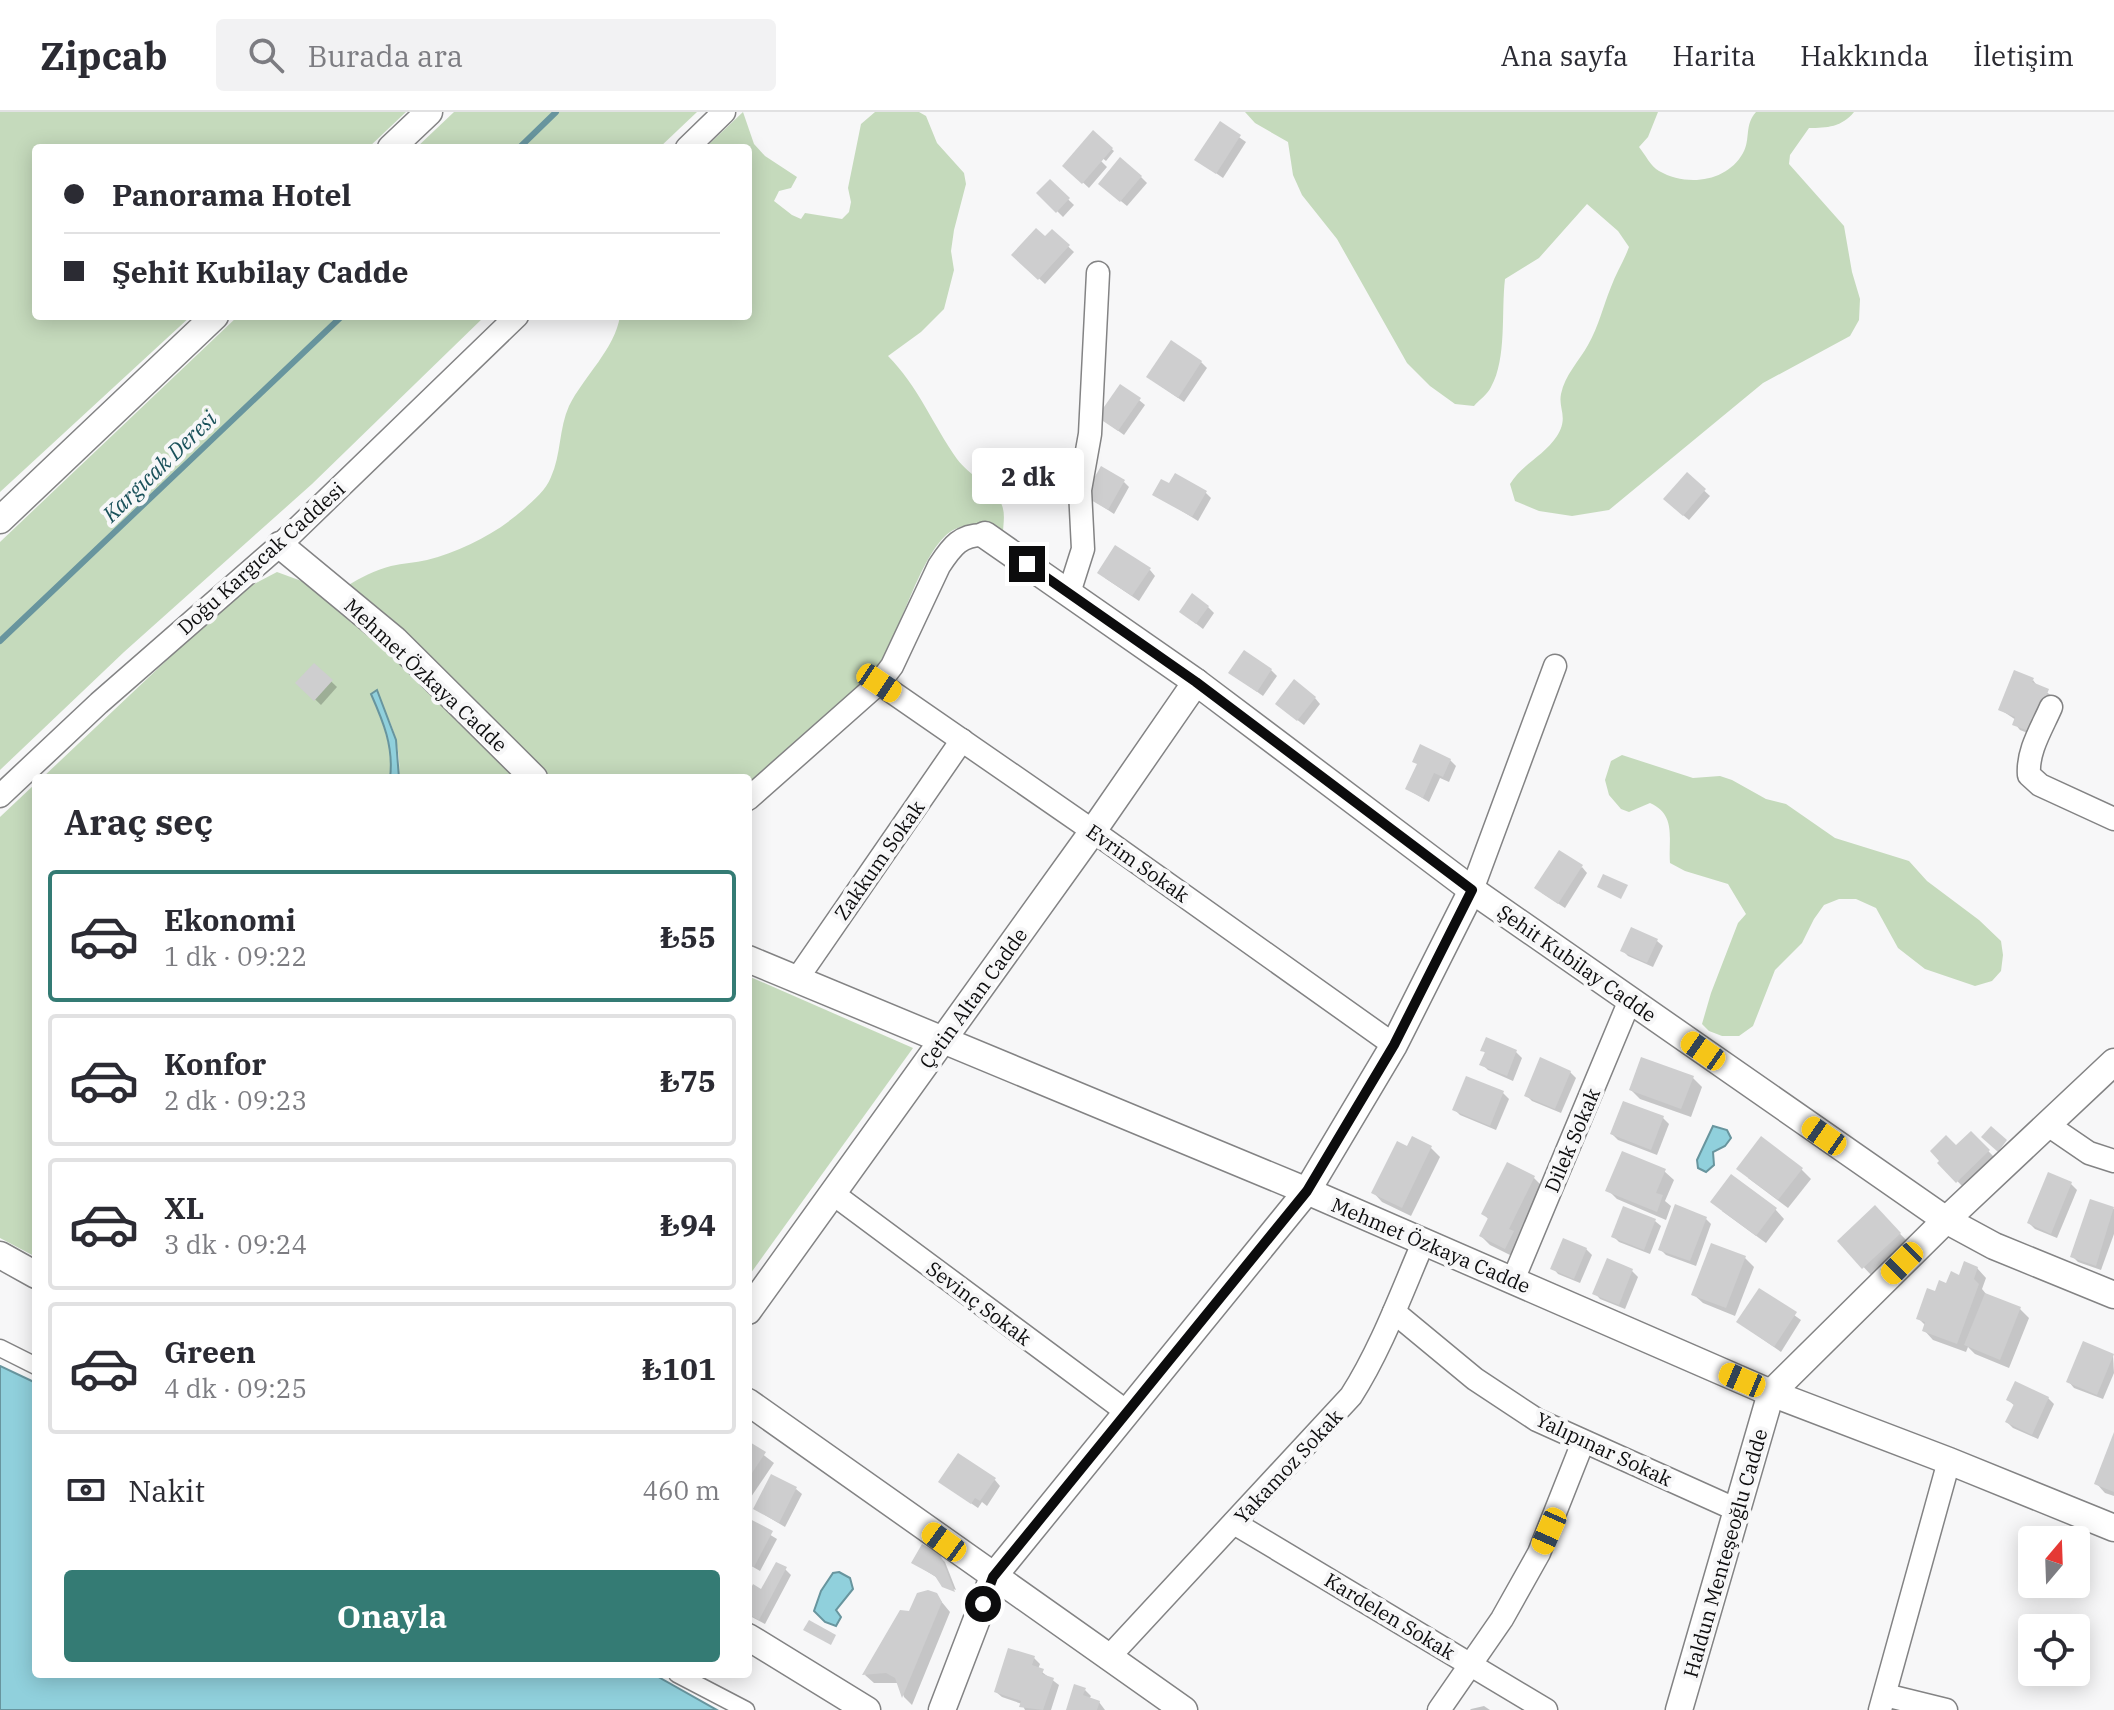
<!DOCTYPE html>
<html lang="tr">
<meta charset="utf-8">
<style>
body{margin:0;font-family:"IBM Plex Serif",serif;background:#f2f2f3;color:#2b2b33;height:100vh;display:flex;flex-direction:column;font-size:30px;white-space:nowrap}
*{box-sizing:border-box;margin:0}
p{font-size:26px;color:#7c7c81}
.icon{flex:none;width:44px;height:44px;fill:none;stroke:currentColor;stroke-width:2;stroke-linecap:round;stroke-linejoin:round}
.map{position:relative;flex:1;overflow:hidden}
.sheet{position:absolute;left:32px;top:662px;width:720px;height:904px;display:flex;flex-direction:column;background:#fff;border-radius:8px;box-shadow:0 4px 20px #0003}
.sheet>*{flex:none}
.banner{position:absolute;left:32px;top:32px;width:720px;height:176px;border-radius:8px;box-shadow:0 4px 20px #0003;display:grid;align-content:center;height:176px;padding:0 32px;background:#fff}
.needle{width:52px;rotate:19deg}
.buttons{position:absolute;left:2018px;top:1414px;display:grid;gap:16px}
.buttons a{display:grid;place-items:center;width:72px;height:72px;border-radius:8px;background:#fff;box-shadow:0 4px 20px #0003;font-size:40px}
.end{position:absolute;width:36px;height:36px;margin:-18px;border:10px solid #0c0c0d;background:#fff;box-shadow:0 0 0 4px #fff}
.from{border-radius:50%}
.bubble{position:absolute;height:56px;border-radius:8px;background:#fff;box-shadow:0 4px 20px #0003;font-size:26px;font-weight:700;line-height:56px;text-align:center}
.car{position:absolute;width:24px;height:48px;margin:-24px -12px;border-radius:10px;box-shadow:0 0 6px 2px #0007;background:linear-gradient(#f5c518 24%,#345 0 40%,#f5c518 0 76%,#345 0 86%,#f5c518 0)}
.banner b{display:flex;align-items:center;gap:28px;height:76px;font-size:30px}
.banner b+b{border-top:2px solid #e1e1e2}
.banner i{width:20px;height:20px;background:#2b2b33}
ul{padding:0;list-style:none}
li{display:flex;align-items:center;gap:24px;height:132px;margin:0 16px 12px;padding:0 16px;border:4px solid #e1e1e2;border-radius:8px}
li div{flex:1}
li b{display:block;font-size:30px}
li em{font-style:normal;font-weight:700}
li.active{border-color:#347b74}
li>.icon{width:72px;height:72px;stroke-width:1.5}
h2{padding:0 32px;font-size:36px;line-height:96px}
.pay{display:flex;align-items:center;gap:20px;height:88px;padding:0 32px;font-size:30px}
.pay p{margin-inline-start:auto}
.action{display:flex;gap:16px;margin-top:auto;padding:16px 32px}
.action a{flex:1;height:92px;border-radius:8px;background:#347b74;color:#fff;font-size:32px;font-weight:700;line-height:92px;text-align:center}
header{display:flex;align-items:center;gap:48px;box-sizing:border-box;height:112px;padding:0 40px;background:#fff;border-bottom:2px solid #e1e1e2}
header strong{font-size:38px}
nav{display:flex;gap:44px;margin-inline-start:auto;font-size:28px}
.search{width:560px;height:72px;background:#f2f2f3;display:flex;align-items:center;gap:20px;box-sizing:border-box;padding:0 28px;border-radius:8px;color:#7c7c81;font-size:30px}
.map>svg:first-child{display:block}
.green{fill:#c5dabc}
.water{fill:#90d0dc;stroke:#68959e;stroke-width:2}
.shadow{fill:#0003}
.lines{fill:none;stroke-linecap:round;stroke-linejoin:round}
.stream{stroke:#68959e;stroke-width:6}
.building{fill:#cececf}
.pedestrian-casing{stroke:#838384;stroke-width:19}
.minor-casing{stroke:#838384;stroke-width:25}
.tertiary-casing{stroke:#838384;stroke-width:29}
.pedestrian{stroke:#fff;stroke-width:16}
.minor{stroke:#fff;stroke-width:22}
.tertiary{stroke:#fff;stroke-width:26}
.route{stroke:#0c0c0d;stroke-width:10}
.labels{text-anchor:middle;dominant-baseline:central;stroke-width:8;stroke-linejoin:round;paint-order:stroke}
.street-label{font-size:20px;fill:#0c0c0d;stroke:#f7f7f8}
.water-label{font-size:22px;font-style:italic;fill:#1a515a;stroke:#f7f7f8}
</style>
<header>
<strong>Zipcab</strong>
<div class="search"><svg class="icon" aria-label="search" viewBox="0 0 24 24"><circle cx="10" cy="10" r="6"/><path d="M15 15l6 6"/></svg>Burada ara</div>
<nav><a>Ana sayfa</a><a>Harita</a><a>Hakkında</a><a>İletişim</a></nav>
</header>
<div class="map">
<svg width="2114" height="1598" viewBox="0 0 2114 1598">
<rect width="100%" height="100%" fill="#f7f7f8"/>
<g class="green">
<polygon points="0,0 406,0 368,36 36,36 36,204 191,204 0,380"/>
<polygon points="454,0 697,0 659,36 416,36"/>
<path d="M743 0 754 32 765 44 797 65 791 76 779 79 774 89 792 103 801 107 805 101 842 107 849 100 851 90 848 76 861 12 875 0H919L926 4 937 31 964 61 966 72 954 118 951 139 954 158 944 197 921 220 888 244C918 274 933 313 957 347 969 363 991 374 1001 391 1006 401 1003 412 1003 422 985 414 968 408 950 420 918 443 898 531 871 567L748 673V666H552L347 474C360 466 375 458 391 454 403 451 415 451 427 448 462 439 497 421 524 397 534 388 546 378 551 365 561 343 559 316 569 294 584 264 615 237 620 204H748V36H705Z"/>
<path d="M1245 0H1658L1648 25 1639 35C1645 42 1651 55 1659 59 1687 75 1727 70 1743 41 1751 27 1744 13 1756 0H1854C1842 15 1827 16 1809 16L1790 43 1789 52 1844 114 1852 160 1860 187 1859 208 1850 224 1763 271 1609 398 1572 404 1539 399 1515 389 1510 372C1522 352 1544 344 1557 324 1569 305 1558 297 1561 282 1565 263 1579 249 1588 233 1599 214 1603 194 1611 175 1616 161 1624 149 1629 135L1618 119 1587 92 1539 146 1505 167C1501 200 1507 246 1491 275 1488 282 1479 288 1474 294L1455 292 1430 274 1407 251 1337 127 1302 83 1293 63 1288 30 1255 11Z"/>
<polygon points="238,204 485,204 312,372 124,540 0,658 0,430"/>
<path d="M277 460 307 471 350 501 515 666H399C401 635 393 604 371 582 382 610 394 635 390 666H42L239 480Z"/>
<path d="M1622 643 1693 666 1720 664 1732 668 1766 687 1786 692 1835 726 1909 749 1927 769 1979 808 2001 829 2003 843 2001 859 1992 869 1975 874 1925 857 1898 836 1876 796 1856 787H1839L1824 793 1814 807 1802 831 1775 858 1753 914 1739 924H1722L1709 919 1702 912 1711 881 1738 811 1746 802 1728 772 1685 759 1670 751C1668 727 1677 703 1650 691L1629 700 1621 697 1609 683 1605 668 1611 649Z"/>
<polygon points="36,671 36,1145 0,1126 0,705"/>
<polygon points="748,864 913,936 748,1165"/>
</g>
<g class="water">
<path d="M377 578 396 628 399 666H390C394 635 383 609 371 582Z"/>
<polygon points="1713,1014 1727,1018 1731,1026 1725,1034 1713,1040 1714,1053 1706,1060 1698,1056 1697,1048"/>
<polygon points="0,1254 36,1271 36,1562 653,1562 717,1598 0,1598"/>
<polygon points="839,1460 850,1466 853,1477 836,1498 841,1505 836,1514 825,1510 814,1499 821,1479 833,1461"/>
</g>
<g class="shadow">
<polygon points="1220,12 1246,30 1223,66 1197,48"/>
<polygon points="1093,21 1114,39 1106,49 1100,44 1098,46 1107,55 1089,76 1065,54"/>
<polygon points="1141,65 1147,71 1127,94 1106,77"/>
<polygon points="1050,70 1074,93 1063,105 1039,81"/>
<polygon points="1052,119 1074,140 1045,172 1014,143 1045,127"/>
<polygon points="1201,250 1207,256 1184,290 1155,270"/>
<polygon points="1139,288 1145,293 1124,323 1106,310"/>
<polygon points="1687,363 1710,384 1689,408 1671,393"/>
<polygon points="1124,370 1129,375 1114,402 1087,384"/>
<polygon points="1205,380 1211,386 1198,409 1155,382"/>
<polygon points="1150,458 1155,464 1139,489 1105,466"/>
<polygon points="1208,495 1214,501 1203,517 1181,500"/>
<polygon points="314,553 337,575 321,593 298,571"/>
<polygon points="1271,558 1277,564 1263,584 1231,561"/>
<polygon points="2033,568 2038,575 2054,585 2038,625 2020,618 2015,612 2016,608 2001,598"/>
<polygon points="1315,586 1320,592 1304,613 1283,597"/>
<polygon points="1450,648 1456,654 1449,670 1440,666 1429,690 1407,677"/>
<polygon points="1582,755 1587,761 1565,796 1542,781"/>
<polygon points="1657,829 1663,834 1653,855 1628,844 1622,838"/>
<polygon points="1483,938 1516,940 1522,946 1513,969 1488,958 1482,952 1486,942"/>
<polygon points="1570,960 1576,966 1561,1001 1532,989 1526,983"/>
<polygon points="1693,966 1702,975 1691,1005 1640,987 1631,978"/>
<polygon points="1503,981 1509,987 1496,1018 1460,1003 1454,997"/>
<polygon points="1663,1006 1669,1012 1657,1043 1618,1028 1612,1022"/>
<polygon points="1971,1021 1994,1045 1963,1075 1940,1051"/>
<polygon points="1413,1027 1431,1036 1440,1045 1411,1104 1382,1090 1373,1080"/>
<polygon points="1508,1053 1534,1066 1543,1075 1518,1126 1522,1130 1514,1145 1490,1133 1481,1124 1489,1108 1484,1102"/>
<polygon points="1801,1057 1811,1067 1788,1096 1748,1066"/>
<polygon points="1664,1059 1674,1068 1665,1089 1671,1094 1666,1108 1617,1087 1608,1078"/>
<polygon points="2049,1062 2071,1072 2077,1078 2057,1126 2035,1117 2029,1111"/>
<polygon points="2091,1089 2114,1097 2114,1122 2101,1158 2078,1150 2072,1144"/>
<polygon points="1875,1096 1909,1131 1873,1165 1839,1129"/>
<polygon points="1775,1097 1784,1107 1766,1131 1722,1099"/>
<polygon points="1705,1106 1711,1112 1696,1154 1666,1143 1660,1137"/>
<polygon points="1655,1109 1661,1114 1650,1142 1619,1130 1613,1124"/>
<polygon points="1586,1137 1592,1143 1580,1171 1558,1162 1553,1156"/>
<polygon points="1745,1146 1754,1155 1735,1204 1703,1191 1693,1182"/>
<polygon points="1608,1149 1632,1159 1638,1165 1625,1197 1600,1187 1595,1181"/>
<polygon points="1977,1156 1986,1166 1982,1177 1987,1183 2020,1197 2029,1206 2009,1256 1975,1242 1968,1235 1966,1240 1933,1228 1924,1218 1926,1214 1918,1206 1936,1182"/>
<polygon points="1759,1178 1801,1208 1781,1240 1738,1210"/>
<polygon points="2113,1244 2114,1261 2103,1287 2074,1276 2069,1270"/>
<polygon points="2048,1286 2054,1292 2038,1327 2013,1316 2007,1310 2015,1294 2008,1288"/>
<polygon points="2114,1325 2114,1384 2105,1381 2096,1371"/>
<polygon points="748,1331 774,1351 751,1385 748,1383"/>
<polygon points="995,1368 1000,1374 987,1394 982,1390 978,1396 947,1375"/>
<polygon points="796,1377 802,1382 785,1415 755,1397"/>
<polygon points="748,1409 777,1427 760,1459 748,1452"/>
<polygon points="939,1444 945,1450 956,1478 943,1473 939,1467 914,1451"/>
<polygon points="785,1457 791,1463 765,1512 748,1503 748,1486 762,1480"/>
<polygon points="936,1483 950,1500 912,1593 904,1585 899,1571 874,1571 865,1563 911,1501"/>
<polygon points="1034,1546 1040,1552 1038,1557 1059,1573 1051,1598 1025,1598 1022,1592 1002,1585 996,1580"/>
<polygon points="1085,1578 1091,1584 1089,1587 1099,1590 1105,1598 1068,1598"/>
<polygon points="1484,1594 1490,1598 1470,1598 1471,1597"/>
</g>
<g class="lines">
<g class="stream">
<polyline points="519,36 556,0"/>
<polyline points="0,529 342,204"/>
</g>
</g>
<g class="building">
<polygon points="1220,9 1241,23 1216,62 1194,48"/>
<polygon points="1093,18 1113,36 1082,72 1062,54"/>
<polygon points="1120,45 1142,64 1120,90 1098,72"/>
<polygon points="1050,67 1070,86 1056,101 1036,81"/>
<polygon points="1036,116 1045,124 1052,117 1070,133 1038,168 1011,143"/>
<polygon points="1171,228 1202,249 1178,286 1146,265"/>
<polygon points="1120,272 1141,286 1118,319 1097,305"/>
<polygon points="1101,354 1125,368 1108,398 1084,384"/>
<polygon points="1687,360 1706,377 1683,404 1663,387"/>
<polygon points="1175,361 1207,379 1192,405 1152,383 1161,367 1169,371"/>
<polygon points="1115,433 1151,456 1132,484 1097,461"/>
<polygon points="1192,481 1209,494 1196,512 1179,500"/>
<polygon points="1244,538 1272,557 1257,580 1228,561"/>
<polygon points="314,551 333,568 314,589 295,571"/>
<polygon points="2014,558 2034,566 2032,570 2049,577 2032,620 2012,613 2015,605 1998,598"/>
<polygon points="1294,567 1316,585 1297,609 1275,592"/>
<polygon points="1420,632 1451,647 1443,665 1434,661 1423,686 1405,677 1417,652 1412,650"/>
<polygon points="1559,738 1583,753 1558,792 1534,776"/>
<polygon points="1603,762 1628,773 1621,787 1597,775"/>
<polygon points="1631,815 1658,827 1647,851 1620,839"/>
<polygon points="1486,925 1517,938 1507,964 1479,953 1485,940 1480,939"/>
<polygon points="1540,945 1571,959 1555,997 1524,984"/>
<polygon points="1641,945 1694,964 1681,997 1629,978"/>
<polygon points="1466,964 1504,979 1490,1014 1452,998"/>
<polygon points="1623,989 1664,1004 1651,1038 1610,1022"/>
<polygon points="1991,1014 2007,1028 1998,1040 1981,1025"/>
<polygon points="1971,1019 1990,1038 1956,1071 1937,1051 1939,1049 1930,1039 1946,1023 1956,1033"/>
<polygon points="1412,1024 1432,1034 1402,1096 1371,1081 1397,1029 1407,1034"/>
<polygon points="1761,1024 1803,1056 1778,1088 1736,1057"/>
<polygon points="1622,1039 1666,1057 1656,1081 1663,1083 1657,1100 1605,1079"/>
<polygon points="1507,1050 1535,1064 1509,1117 1514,1119 1505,1137 1479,1124 1488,1106 1481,1102"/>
<polygon points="2048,1060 2072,1070 2051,1122 2027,1111"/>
<polygon points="1731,1062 1777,1096 1756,1124 1710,1090"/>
<polygon points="2090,1087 2114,1095 2096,1154 2070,1145"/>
<polygon points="1675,1092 1707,1105 1690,1149 1658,1138"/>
<polygon points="1875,1093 1901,1121 1862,1157 1837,1129"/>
<polygon points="1623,1094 1656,1107 1644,1138 1611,1125"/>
<polygon points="1563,1126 1587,1136 1574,1167 1550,1157"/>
<polygon points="1711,1131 1746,1144 1726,1196 1691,1183"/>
<polygon points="1607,1146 1633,1157 1619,1193 1592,1182"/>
<polygon points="1964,1149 1978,1155 1974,1167 1979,1172 1957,1232 1922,1219 1925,1210 1916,1207 1927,1176 1935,1179 1939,1168 1946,1171 1951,1159 1959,1163"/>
<polygon points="1759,1176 1797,1200 1774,1235 1736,1210"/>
<polygon points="1985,1181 2021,1195 2000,1248 1964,1233"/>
<polygon points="2083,1229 2114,1242 2097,1283 2066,1270"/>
<polygon points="2015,1269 2049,1285 2032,1323 2005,1310 2014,1292 2006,1288"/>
<polygon points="2114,1320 2114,1380 2094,1372"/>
<polygon points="748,1329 766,1340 748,1367"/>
<polygon points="958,1341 996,1366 980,1389 975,1386 971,1392 938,1370"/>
<polygon points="771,1362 797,1375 779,1411 753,1397"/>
<polygon points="748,1406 773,1419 754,1455 748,1451"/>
<polygon points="922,1432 940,1442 955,1480 942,1475 935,1464 911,1451"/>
<polygon points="776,1450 787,1455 759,1508 748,1502 748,1482 753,1472 761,1477"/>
<polygon points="928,1478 937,1481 942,1490 902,1586 895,1566 886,1561 862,1563 900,1498 909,1499 917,1481"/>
<polygon points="809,1508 836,1523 831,1533 803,1518"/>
<polygon points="1008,1536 1035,1544 1032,1553 1044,1557 1042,1562 1054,1566 1043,1598 1019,1595 1021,1589 994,1580"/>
<polygon points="1074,1572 1086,1576 1083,1583 1100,1589 1097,1598 1066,1598"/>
</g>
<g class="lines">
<g class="pedestrian-casing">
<g id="pedestrian">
<polyline points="0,1236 36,1254"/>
<polyline points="677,1562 746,1598"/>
</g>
</g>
<g class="minor-casing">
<g id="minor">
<polyline points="687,36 724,0"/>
<polyline points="1069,481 1083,437 1080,378 1090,322 1098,161"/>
<polyline points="879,571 1093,719 1394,933"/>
<path d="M2051 595C2042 616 2027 639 2029 663L2040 673 2114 707"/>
<polyline points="0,684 99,591 280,433 517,204"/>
<path d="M748 687 879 571 892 554 939 454C952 434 961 422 985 423"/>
<polyline points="1472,778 1555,554"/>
<polyline points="797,867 962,628"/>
<polyline points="2048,1013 2089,1041 2114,1049"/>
<polyline points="832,1081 1127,1300"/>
<polyline points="1513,1168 1630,888"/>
<polyline points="1394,1200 1475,1267 1537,1308 1737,1398"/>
<polyline points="1234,1411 1546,1598"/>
<path d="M1108 1546 1351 1284C1381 1237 1401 1182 1423 1131"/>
<polyline points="1885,1583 1946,1598"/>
<polyline points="1439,1598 1502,1507 1539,1441 1583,1330"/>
<polyline points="1880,1598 1949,1349"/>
</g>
</g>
<g class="tertiary-casing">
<g id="tertiary">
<polyline points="391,36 429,0"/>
<polyline points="0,408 215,204"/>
<polyline points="985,423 1196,570 1472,778 1946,1108 1994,1134 2114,1183"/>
<polyline points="280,433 395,528 534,666"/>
<polyline points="748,847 1307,1079 1771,1281 1949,1349 2114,1416"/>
<polyline points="0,1143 36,1163"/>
<polyline points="748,1199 1093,719 1196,570"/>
<polyline points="748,1290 1184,1598"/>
<polyline points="748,1525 867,1598"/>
<polyline points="942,1598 993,1465 1307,1079 1394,933 1472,778"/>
<polyline points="1679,1598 1771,1281 1946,1108 2114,950"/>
</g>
</g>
<use href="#pedestrian" class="pedestrian"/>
<use href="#minor" class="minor"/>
<use href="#tertiary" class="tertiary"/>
</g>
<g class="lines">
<polyline class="route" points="983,1492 993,1465 1307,1079 1394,933 1472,778 1196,570 1027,452"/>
</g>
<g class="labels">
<g class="street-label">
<text transform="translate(261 446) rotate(-42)">Doğu Kargıcak Caddesi</text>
<text transform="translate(426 563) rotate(43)">Mehmet Özkaya Cadde</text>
<text transform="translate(879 748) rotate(-55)">Zakkum Sokak</text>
<text transform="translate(1138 751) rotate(35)">Evrim Sokak</text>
<text transform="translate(1577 851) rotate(35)">Şehit Kubilay Cadde</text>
<text transform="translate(973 886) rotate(-54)">Çetin Altan Cadde</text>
<text transform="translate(1572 1028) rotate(-67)">Dilek Sokak</text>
<text transform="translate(1431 1133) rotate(23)">Mehmet Özkaya Cadde</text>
<text transform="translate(979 1191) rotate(37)">Sevinç Sokak</text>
<text transform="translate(1604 1337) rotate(25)">Yalıpınar Sokak</text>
<text transform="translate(1288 1354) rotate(-47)">Yakamoz Sokak</text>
<text transform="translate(1725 1441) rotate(-74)">Haldun Menteşeoğlu Cadde</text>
<text transform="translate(1390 1504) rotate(31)">Kardelen Sokak</text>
</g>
<g class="water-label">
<text transform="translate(159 354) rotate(-44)">Kargıcak Deresi</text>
</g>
</g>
</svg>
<div class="buttons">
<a><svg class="needle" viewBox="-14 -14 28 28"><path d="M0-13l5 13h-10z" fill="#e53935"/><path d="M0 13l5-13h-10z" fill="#7c7c81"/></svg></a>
<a><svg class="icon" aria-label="locate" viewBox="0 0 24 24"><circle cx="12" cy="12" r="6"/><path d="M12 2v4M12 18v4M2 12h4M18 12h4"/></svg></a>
</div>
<i class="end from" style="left:983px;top:1492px"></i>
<i class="end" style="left:1027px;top:452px"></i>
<div class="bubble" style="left:972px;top:336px;width:112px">2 dk</div>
<i class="car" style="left:879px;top:571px;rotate:124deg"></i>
<i class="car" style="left:1703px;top:939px;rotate:305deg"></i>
<i class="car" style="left:1824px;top:1024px;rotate:305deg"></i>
<i class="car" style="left:1902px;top:1151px;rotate:225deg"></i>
<i class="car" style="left:1742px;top:1268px;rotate:293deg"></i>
<i class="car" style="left:1549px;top:1419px;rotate:204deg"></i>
<i class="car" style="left:944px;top:1430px;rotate:306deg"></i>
<div class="banner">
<b><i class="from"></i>Panorama Hotel</b>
<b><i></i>Şehit Kubilay Cadde</b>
</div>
<section class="sheet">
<h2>Araç seç</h2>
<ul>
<li class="active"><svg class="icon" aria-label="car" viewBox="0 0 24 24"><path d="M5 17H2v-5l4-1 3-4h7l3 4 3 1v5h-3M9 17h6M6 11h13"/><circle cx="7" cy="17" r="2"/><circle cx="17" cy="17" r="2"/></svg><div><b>Ekonomi</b><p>1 dk · 09:22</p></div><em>₺55</em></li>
<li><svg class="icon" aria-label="car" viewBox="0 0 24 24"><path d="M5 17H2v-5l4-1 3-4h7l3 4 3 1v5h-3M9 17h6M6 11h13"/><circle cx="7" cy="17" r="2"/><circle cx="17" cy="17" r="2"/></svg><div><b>Konfor</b><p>2 dk · 09:23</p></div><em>₺75</em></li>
<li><svg class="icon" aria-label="car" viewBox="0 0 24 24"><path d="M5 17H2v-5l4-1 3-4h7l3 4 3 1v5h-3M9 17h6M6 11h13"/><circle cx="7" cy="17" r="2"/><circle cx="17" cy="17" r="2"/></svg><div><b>XL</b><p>3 dk · 09:24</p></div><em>₺94</em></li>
<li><svg class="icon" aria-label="car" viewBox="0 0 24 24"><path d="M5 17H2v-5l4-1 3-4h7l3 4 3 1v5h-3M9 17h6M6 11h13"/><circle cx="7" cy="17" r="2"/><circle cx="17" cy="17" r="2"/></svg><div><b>Green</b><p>4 dk · 09:25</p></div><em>₺101</em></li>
</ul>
<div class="pay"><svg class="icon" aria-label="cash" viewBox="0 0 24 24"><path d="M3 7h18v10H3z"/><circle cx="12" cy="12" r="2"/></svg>Nakit<p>460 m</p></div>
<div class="action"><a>Onayla</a></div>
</section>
</div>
